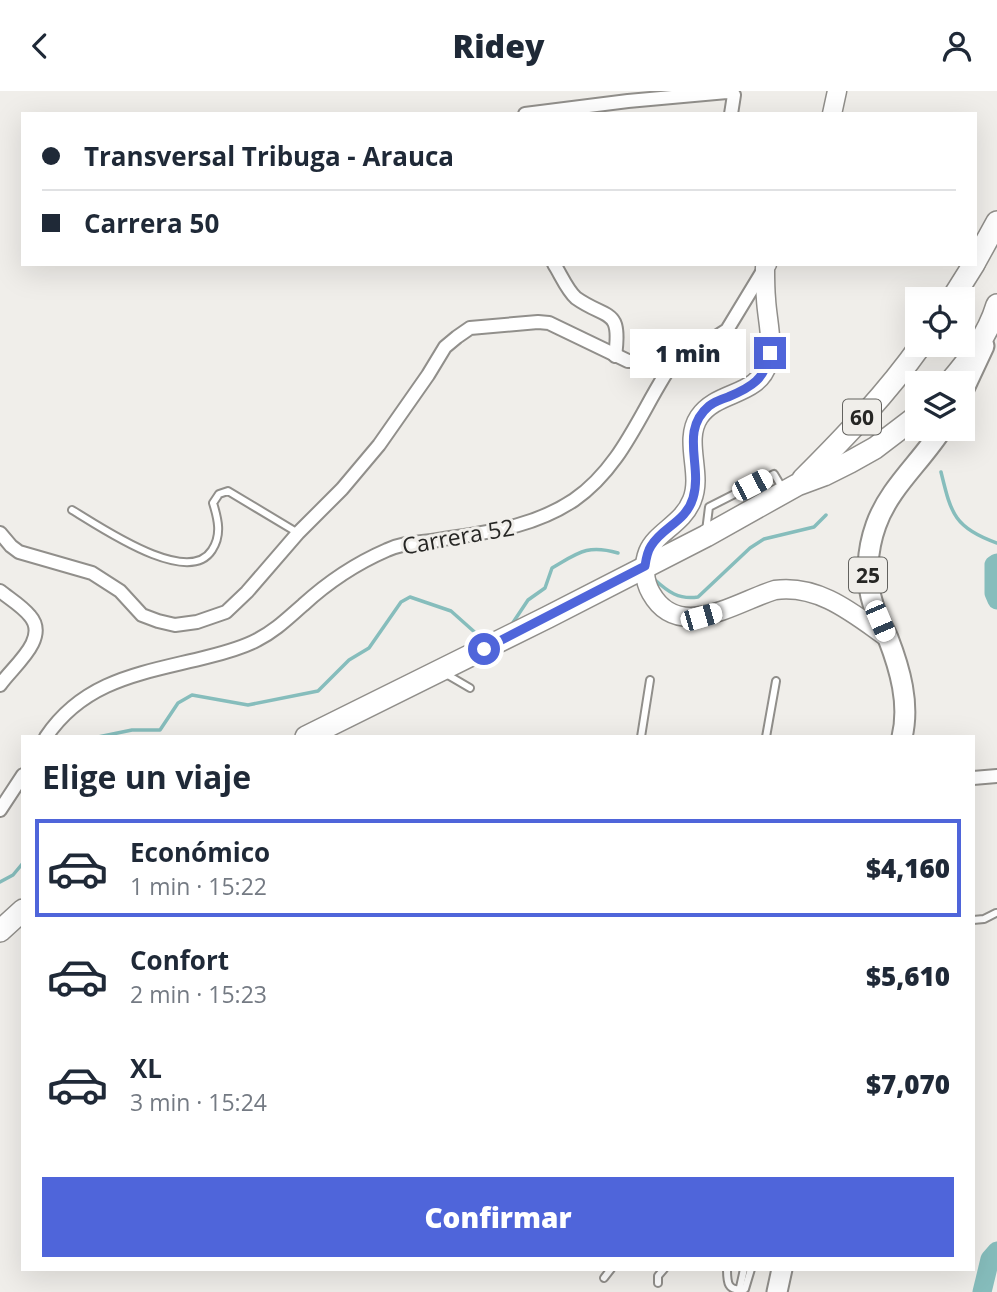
<!DOCTYPE html>
<html lang="es">
<meta charset="utf-8">
<style>
body{margin:0;font-family:"Open Sans",sans-serif;background:#f6f6f7;color:#1f2937;height:100vh;display:flex;flex-direction:column;font-size:26px;white-space:nowrap}
*{box-sizing:border-box;margin:0}
p{font-size:23px;color:#747a83}
.icon{flex:none;width:38px;height:38px;fill:none;stroke:currentColor;stroke-width:2;stroke-linecap:round;stroke-linejoin:round}
.map{position:relative;flex:1;overflow:hidden}
.side{position:absolute;left:21px;top:644px;width:954px;height:536px;display:flex;flex-direction:column;background:#fff;border-radius:0px;box-shadow:0 7px 28px #0002}
.side>*{flex:none}
.hud{position:absolute;left:21px;top:21px;width:956px;height:154px;border-radius:0px;box-shadow:0 7px 28px #0002;display:grid;align-content:center;height:154px;padding:0 21px;background:#fff}
.tools{position:absolute;left:905px;top:196px;display:grid;gap:14px}
.tools a{display:grid;place-items:center;width:70px;height:70px;border-radius:0px;background:#fff;box-shadow:0 7px 28px #0002;font-size:35px}
.end{position:absolute;width:32px;height:32px;margin:-16px;border:9px solid #4f65da;background:#fff;box-shadow:0 0 0 4px #fff}
.from{border-radius:50%}
.bubble{position:absolute;height:49px;border-radius:0px;background:#fff;box-shadow:0 7px 28px #0002;font-size:23px;font-weight:800;line-height:49px;text-align:center}
.car{position:absolute;width:21px;height:42px;margin:-21px -10px;border-radius:9px;box-shadow:0 0 5px 2px #0007;background:linear-gradient(#fff 24%,#345 0 40%,#fff 0 76%,#345 0 86%,#fff 0)}
.hud b{display:flex;align-items:center;gap:24px;height:66px;font-size:26px}
.hud b+b{border-top:2px solid #e0e1e3}
.hud i{width:18px;height:18px;background:#1f2937}
ul{padding:0;list-style:none}
li{display:flex;align-items:center;gap:21px;height:98px;margin:0 14px 10px;padding:0 7px;border:4px solid transparent;border-radius:0px}
li div{flex:1}
li b{display:block;font-size:26px}
li em{font-style:normal;font-weight:800}
li.current{border-color:#4f65da}
li>.icon{width:63px;height:63px;stroke-width:1.5}
h2{padding:0 21px;font-size:32px;line-height:84px}
.cta{display:flex;gap:14px;margin-top:auto;padding:14px 21px}
.cta a{flex:1;height:80px;border-radius:0px;background:#4f65da;color:#fff;font-size:28px;font-weight:800;line-height:80px;text-align:center}
header{display:flex;justify-content:space-between;align-items:center;height:91px;padding:0 21px;background:#fff;font-size:32px;font-weight:800}
.map>svg:first-child{display:block}
.lines{fill:none;stroke-linecap:round;stroke-linejoin:round}
.stream{stroke:#86bdbc;stroke-width:3.5}
.river{stroke:#86bdbc;stroke-width:19}
.service-casing{stroke:#918f8b;stroke-width:10}
.minor-casing{stroke:#918f8b;stroke-width:16}
.secondary-casing{stroke:#918f8b;stroke-width:21}
.primary-casing{stroke:#918f8b;stroke-width:23}
.trunk-casing{stroke:#918f8b;stroke-width:24}
.service{stroke:#fff;stroke-width:6}
.minor{stroke:#fff;stroke-width:12}
.secondary{stroke:#fff;stroke-width:18}
.primary{stroke:#fff;stroke-width:19}
.trunk{stroke:#fff;stroke-width:21}
.route{stroke:#4f65da;stroke-width:9}
.labels{text-anchor:middle;dominant-baseline:central;stroke-width:6;stroke-linejoin:round;paint-order:stroke}
.shield{fill:#f0eeea;stroke:#63625f;stroke-width:2}
.shield-label{font-size:21px;font-weight:bold;fill:#262624}
.street-label{font-size:23px;fill:#262624;stroke:#f0eeea}
</style>
<header><svg class="icon" aria-label="back" viewBox="0 0 24 24"><path d="M15 5l-7 7 7 7"/></svg>Ridey<svg class="icon" aria-label="person" viewBox="0 0 24 24"><circle cx="12" cy="8" r="4"/><path d="M4 21q1-7 8-7t8 7"/></svg></header>
<div class="map">
<svg width="997" height="1201" viewBox="0 0 997 1201">
<rect width="100%" height="100%" fill="#f0eeea"/>
<g class="lines">
<g class="stream">
<path d="M941 381C951 422 954 437 997 452"/>
<path d="M654 488C668 501 679 509 698 506L750 457 764 448 814 436 826 424"/>
<path d="M512 533 528 509 545 497 552 477C578 462 587 453 618 462"/>
<polyline points="98,646 132,639 160,639 178,612 192,604 248,614 318,600 349,569 369,557 401,511 410,506 451,520 479,545 488,545"/>
<polyline points="0,791 13,784 23,772"/>
</g>
<g class="river">
<polyline points="997,472 994,474 994,502 997,509"/>
<polyline points="982,1201 990,1168 997,1160"/>
</g>
<g class="service-casing">
<g id="service">
<path d="M72 419C99 435 188 497 212 459 222 444 218 428 213 412L219 403 228 400 298 442"/>
<polyline points="706,440 709,416 774,383 783,398"/>
<polyline points="446,583 470,597"/>
<polyline points="641,646 650,589"/>
<polyline points="766,646 776,590"/>
<polyline points="973,829 984,828 996,822"/>
<path d="M727 1178C727 1191 727 1201 745 1198L751 1178"/>
<polyline points="604,1187 611,1178"/>
<polyline points="658,1192 658,1185 664,1178"/>
<polyline points="739,1201 744,1178"/>
</g>
</g>
<g class="minor-casing">
<g id="minor">
<polyline points="525,23 628,10 727,1 731,1 734,4 731,23"/>
<path d="M554 173C561 184 567 199 576 207 607 229 622 216 615 265"/>
<polyline points="0,442 11,455 19,461 92,482 120,500 142,524 158,530 175,534 197,531 226,521 247,501 298,442 342,398 379,354 428,284 445,256 457,246 470,237 538,231 549,232 628,270 648,270 678,264 710,250 727,239 764,178"/>
<path d="M0 500C10 508 22 515 30 525 50 548 12 576 0 594"/>
<path d="M46 646C85 588 144 582 207 566 223 562 242 557 257 549 275 540 288 527 303 514 327 492 357 472 387 459 403 451 421 452 438 449 487 441 532 437 574 409 626 373 643 312 678 264"/>
<polyline points="973,687 997,685"/>
<polyline points="0,719 23,684"/>
</g>
</g>
<g class="secondary-casing">
<g id="secondary">
<polyline points="832,23 837,0"/>
<path d="M767 173 765 176C765 187 765 198 766 208 767 228 774 253 768 272 758 306 717 299 699 326 683 350 703 383 692 409 683 433 656 441 648 461 643 474 644 490 651 502 679 552 738 510 775 499 819 493 854 523 888 547"/>
</g>
</g>
<g class="primary-casing">
<g id="primary">
<polyline points="962,302 984,255"/>
<path d="M902 646C910 613 900 578 888 547 883 536 876 525 873 513 865 488 867 459 876 434 889 397 921 371 942 338"/>
<polyline points="777,1201 782,1178"/>
</g>
</g>
<g class="trunk-casing">
<g id="trunk">
<polyline points="975,171 997,131"/>
<polyline points="952,208 974,173"/>
<path d="M949 292C969 269 988 244 997 214"/>
<path d="M803 388C845 346 887 302 921 254"/>
<polyline points="306,646 548,526 706,445 797,394 824,384 850,371 875,357 917,325"/>
<polyline points="0,840 23,819"/>
</g>
</g>
<use href="#service" class="service"/>
<use href="#minor" class="minor"/>
<use href="#secondary" class="secondary"/>
<use href="#primary" class="primary"/>
<use href="#trunk" class="trunk"/>
</g>
<g class="lines">
<path class="route" d="M484 558 645 475C646 468 647 461 651 455 662 436 686 431 693 407 703 375 679 340 709 315 714 311 722 308 728 306 752 296 765 288 770 262"/>
</g>
<g class="labels">
<g class="shield">
<rect x="843" y="308.5" width="38" height="35" rx="5"/>
<rect x="849" y="466.5" width="38" height="35" rx="5"/>
</g>
<g class="shield-label">
<text x="862" y="326">60</text>
<text x="868" y="484">25</text>
</g>
<g class="street-label">
<text transform="translate(458 445) rotate(-10)">Carrera 52</text>
</g>
</g>
</svg>
<div class="tools">
<a><svg class="icon" aria-label="locate" viewBox="0 0 24 24"><circle cx="12" cy="12" r="6"/><path d="M12 2v4M12 18v4M2 12h4M18 12h4"/></svg></a>
<a><svg class="icon" aria-label="layers" viewBox="0 0 24 24"><path d="M12 4l9 5-9 5-9-5zM3 14l9 5 9-5"/></svg></a>
</div>
<i class="end from" style="left:484px;top:558px"></i>
<i class="end" style="left:770px;top:262px"></i>
<div class="bubble" style="left:630px;top:238px;width:116px">1 min</div>
<i class="car" style="left:752px;top:394px;rotate:63deg"></i>
<i class="car" style="left:701px;top:526px;rotate:74deg"></i>
<i class="car" style="left:880px;top:530px;rotate:157deg"></i>
<div class="hud">
<b><i class="from"></i>Transversal Tribuga - Arauca</b>
<b><i></i>Carrera 50</b>
</div>
<section class="side">
<h2>Elige un viaje</h2>
<ul>
<li class="current"><svg class="icon" aria-label="car" viewBox="0 0 24 24"><path d="M5 17H2v-5l4-1 3-4h7l3 4 3 1v5h-3M9 17h6M6 11h13"/><circle cx="7" cy="17" r="2"/><circle cx="17" cy="17" r="2"/></svg><div><b>Económico</b><p>1 min · 15:22</p></div><em>$4,160</em></li>
<li><svg class="icon" aria-label="car" viewBox="0 0 24 24"><path d="M5 17H2v-5l4-1 3-4h7l3 4 3 1v5h-3M9 17h6M6 11h13"/><circle cx="7" cy="17" r="2"/><circle cx="17" cy="17" r="2"/></svg><div><b>Confort</b><p>2 min · 15:23</p></div><em>$5,610</em></li>
<li><svg class="icon" aria-label="car" viewBox="0 0 24 24"><path d="M5 17H2v-5l4-1 3-4h7l3 4 3 1v5h-3M9 17h6M6 11h13"/><circle cx="7" cy="17" r="2"/><circle cx="17" cy="17" r="2"/></svg><div><b>XL</b><p>3 min · 15:24</p></div><em>$7,070</em></li>
</ul>
<div class="cta"><a>Confirmar</a></div>
</section>
</div>
